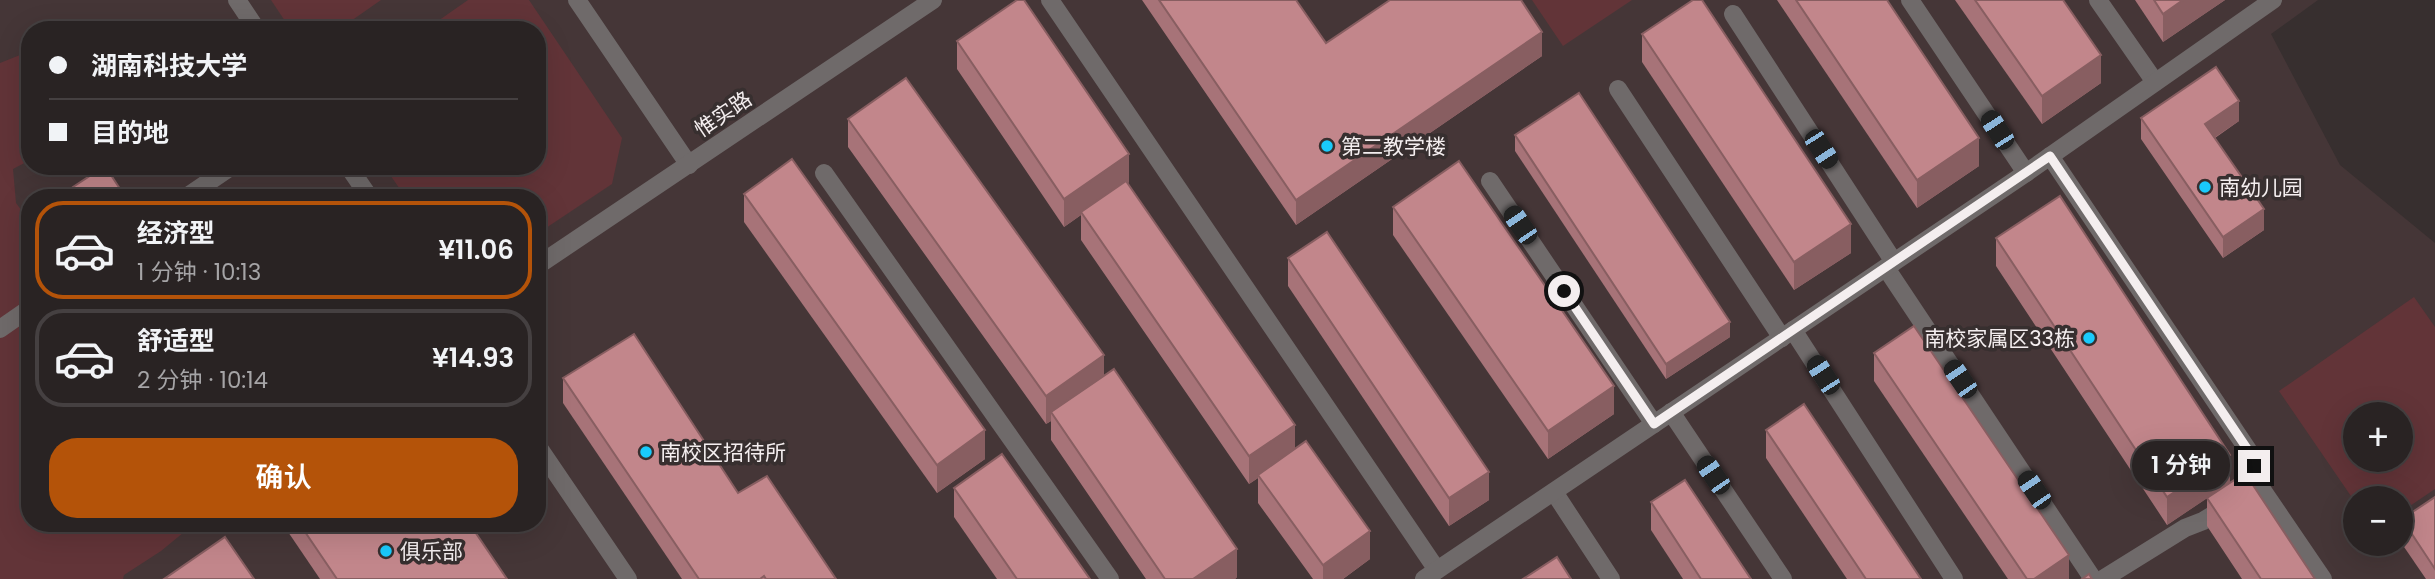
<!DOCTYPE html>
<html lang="zh">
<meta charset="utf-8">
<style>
body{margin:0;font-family:Poppins,"Noto Sans SC",sans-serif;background:#352f30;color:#f1f3f6;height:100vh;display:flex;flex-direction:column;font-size:26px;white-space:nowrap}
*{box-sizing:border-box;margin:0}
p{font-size:23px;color:#a5a4a6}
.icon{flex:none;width:38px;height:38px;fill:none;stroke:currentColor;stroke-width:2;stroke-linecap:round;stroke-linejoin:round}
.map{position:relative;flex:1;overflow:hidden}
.side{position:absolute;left:21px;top:189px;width:525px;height:343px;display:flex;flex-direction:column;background:#292323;border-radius:28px;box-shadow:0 7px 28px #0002,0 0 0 2px #454041}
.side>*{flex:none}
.hud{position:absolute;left:21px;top:21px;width:525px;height:154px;border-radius:28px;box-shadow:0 7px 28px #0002,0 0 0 2px #454041;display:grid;align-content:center;height:154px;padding:0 28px;background:#292323}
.buttons{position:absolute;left:2343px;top:402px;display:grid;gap:14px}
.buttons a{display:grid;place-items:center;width:70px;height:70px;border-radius:50%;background:#292323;box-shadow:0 7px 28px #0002,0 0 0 2px #454041;font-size:35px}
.end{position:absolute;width:32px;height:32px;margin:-16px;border:9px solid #f4eeef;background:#111;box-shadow:0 0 0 4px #111}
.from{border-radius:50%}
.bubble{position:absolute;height:49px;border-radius:24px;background:#292323;box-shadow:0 7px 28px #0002,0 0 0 2px #454041;font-size:23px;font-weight:600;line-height:49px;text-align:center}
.car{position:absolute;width:21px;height:42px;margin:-21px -10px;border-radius:9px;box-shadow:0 0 5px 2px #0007;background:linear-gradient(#222 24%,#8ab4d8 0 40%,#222 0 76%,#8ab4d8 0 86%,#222 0)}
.hud b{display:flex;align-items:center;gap:24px;height:66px;font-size:26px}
.hud b+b{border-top:2px solid #454041}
.hud i{width:18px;height:18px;background:#f1f3f6}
ul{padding:12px 0 0;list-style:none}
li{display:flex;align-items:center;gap:21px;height:98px;margin:0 14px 10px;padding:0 14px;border:4px solid #454041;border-radius:28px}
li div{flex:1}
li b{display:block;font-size:26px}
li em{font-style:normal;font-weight:600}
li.active{border-color:#b45309}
li>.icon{width:63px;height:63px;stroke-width:1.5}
.primary-button{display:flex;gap:14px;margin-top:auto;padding:14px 28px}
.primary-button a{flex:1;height:80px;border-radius:28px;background:#b45309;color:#fff;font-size:28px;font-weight:600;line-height:80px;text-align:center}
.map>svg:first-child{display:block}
.built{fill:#453637;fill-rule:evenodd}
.green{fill:#623438;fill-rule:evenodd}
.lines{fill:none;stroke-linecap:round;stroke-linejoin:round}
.minor{stroke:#6f6a6a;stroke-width:18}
.wall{fill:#a77378}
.shaded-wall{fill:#885e61}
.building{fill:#c2868b;stroke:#885e61;stroke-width:2}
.route{stroke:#f4eeef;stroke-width:9}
.poi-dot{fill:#19cafc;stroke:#372f2f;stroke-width:2.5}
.labels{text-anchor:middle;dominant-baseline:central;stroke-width:7;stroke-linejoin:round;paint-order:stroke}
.street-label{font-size:21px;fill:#f4eeef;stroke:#372f2f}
.poi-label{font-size:21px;fill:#f4eeef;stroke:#372f2f;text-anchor:start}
</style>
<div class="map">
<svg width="2435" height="579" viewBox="0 0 2435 579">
<rect width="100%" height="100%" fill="#372f2f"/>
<path class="built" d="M0 0H2318L2271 34 2340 165 2435 243V579H0ZM30 30H537V166H30ZM30 198H537V523H30ZM2356 415H2401V460H2356ZM2356 499H2401V544H2356Z"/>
<g class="green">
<polygon points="271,0 381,0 338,30 291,30"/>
<polygon points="468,0 529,0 622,138 612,184 537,234 537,198 406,198 384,166 537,166 537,30 425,30"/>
<polygon points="1532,0 1632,0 1563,46"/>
<polygon points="20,55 30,79 30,160 13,169 16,203 30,222 30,523 190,523 189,528 161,551 124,575 123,579 0,579 0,63"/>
<path d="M2414 297 2435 327V489L2401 512V499H2356L2355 502 2279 391ZM2356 415H2401V460H2356Z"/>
</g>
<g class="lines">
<g class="minor">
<polyline points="237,0 257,30"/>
<polyline points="577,0 689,165"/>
<polyline points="1050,0 1437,570"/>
<polyline points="1910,0 2026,173"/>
<polyline points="2098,0 2155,82"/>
<polyline points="1733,14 1894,262"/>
<polyline points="1618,89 1782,338"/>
<polyline points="2050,156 2248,450 2259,485 2323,579"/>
<polyline points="348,166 370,198"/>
<polyline points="824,173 1110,579"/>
<polyline points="1490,181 1654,424"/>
<polyline points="185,198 232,166"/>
<polyline points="537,266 933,0"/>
<polyline points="1886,268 2093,579"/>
<polyline points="0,329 30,308"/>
<polyline points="1793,330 1954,579"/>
<polyline points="1671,412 1783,579"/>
<polyline points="537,445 628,579"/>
<polyline points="1554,492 1611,579"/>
<polyline points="1424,579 2026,173 2273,0"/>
<polyline points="2103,579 2185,528 2203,521 2227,506"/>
</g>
</g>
<g class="wall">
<polygon points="1142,0 1296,0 1326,43 1542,56 1296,225"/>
<polygon points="1777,0 1887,0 1979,166 1917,208"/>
<polygon points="1955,0 2063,0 2101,83 2042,124"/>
<polygon points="2135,0 2225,0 2163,42"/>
<polygon points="1642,34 1851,253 1794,290 1642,62"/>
<polygon points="957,41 1129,182 1128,183 1295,449 1370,559 1343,579 1313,579 1258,503 1258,478 1249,484 1081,240 1081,215 1064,227 957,69"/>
<polygon points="2141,118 2239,121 2215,138 2264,230 2223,258 2141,139"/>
<polygon points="848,119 1104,375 1237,577 1235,579 1146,579 1051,440 1051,421 1046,424 848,147"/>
<polygon points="1515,135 1730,337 1666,379 1515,151"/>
<polygon points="73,187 126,198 75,198 73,195"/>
<polygon points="744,194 985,459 937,493 744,222"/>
<polygon points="1393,207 1614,414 1548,459 1393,235"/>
<polygon points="1996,238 2230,483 2315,579 2242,579 2207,526 2207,498 2167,525 1996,266"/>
<polygon points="1288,258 1489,500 1449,526 1288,286"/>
<polygon points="1874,353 2069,579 2008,579 1874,381"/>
<polygon points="563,378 738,493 836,579 682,579 563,403"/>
<polygon points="1766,430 1921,579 1847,579 1766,458"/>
<polygon points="954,488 1090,579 997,579 954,517"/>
<polygon points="2435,497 2435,579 2426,579 2402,544 2402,519"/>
<polygon points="1651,502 1751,579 1683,579 1651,530"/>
<polygon points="282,523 469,523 507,579 320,579"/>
</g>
<g class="shaded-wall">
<polygon points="2183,0 2225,0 2163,42 2163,14"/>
<polygon points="1542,32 1542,56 1296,225 1296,200"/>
<polygon points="2101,55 2101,83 2042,124 2042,96"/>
<polygon points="2239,101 2239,121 2205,144 2205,124"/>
<polygon points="1979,138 1979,166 1917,208 1917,180"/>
<polygon points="1129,154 1129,182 1083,214 1081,212 1081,215 1064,227 1064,199"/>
<polygon points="2264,209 2264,230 2223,258 2223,237"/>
<polygon points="1851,224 1851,253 1794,290 1794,262"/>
<polygon points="1730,322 1730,337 1666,379 1666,364"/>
<polygon points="1104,355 1104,383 1051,412 1051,421 1046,424 1046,396"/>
<polygon points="1614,386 1614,414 1548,459 1548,431"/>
<polygon points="1295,425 1295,453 1258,475 1258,478 1249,484 1249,456"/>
<polygon points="985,430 985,459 937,493 937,465"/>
<polygon points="2230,455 2230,483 2167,525 2167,497"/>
<polygon points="1489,472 1489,500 1449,526 1449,498"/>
<polygon points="1370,531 1370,559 1343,579 1323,579 1323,565"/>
<polygon points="1237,549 1237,577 1235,579 1193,579"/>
<polygon points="2069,555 2069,579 2034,579"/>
</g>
<g class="building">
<polygon points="1017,0 1024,0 1129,154 1064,199 957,41"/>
<polygon points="1159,0 1296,0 1326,43 1390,0 1521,0 1542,32 1296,200"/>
<polygon points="1693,0 1702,0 1851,224 1794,262 1642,34"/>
<polygon points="1796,0 1887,0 1979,138 1917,180"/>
<polygon points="1975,0 2063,0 2101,55 2042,96"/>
<polygon points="2154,0 2183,0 2163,14"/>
<polygon points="2216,67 2239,101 2205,124 2264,209 2223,237 2141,118"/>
<polygon points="906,78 1104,355 1046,396 848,119"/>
<polygon points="1579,93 1730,322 1666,364 1515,135"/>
<polygon points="792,159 985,430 937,465 744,194"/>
<polygon points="1459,161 1614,386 1548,431 1393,207"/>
<polygon points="105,166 126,198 80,198 73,187"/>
<polygon points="1126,181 1295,425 1249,456 1081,212"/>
<polygon points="2060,196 2230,455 2167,497 1996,238"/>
<polygon points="1327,232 1489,472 1449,498 1288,258"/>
<polygon points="1914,326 2069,555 2034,579 2027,579 1874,353"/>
<polygon points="634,334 738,493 767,476 836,579 766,579 764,576 760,579 699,579 563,378"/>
<polygon points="1114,369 1237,549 1193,579 1165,579 1051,412"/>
<polygon points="1804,404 1921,579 1866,579 1766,430"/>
<polygon points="1306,441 1370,531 1323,565 1258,475"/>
<polygon points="1002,454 1090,579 1017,579 954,488"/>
<polygon points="2245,473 2315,579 2261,579 2207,498"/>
<polygon points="1685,480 1751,579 1701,579 1651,502"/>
<polygon points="2435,497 2435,569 2402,519"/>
<polygon points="299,523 469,523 507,579 337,579"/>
<polygon points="225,537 254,579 164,579"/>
<polygon points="1557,557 1571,579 1523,579"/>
<polygon points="2089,574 2092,579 2082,579"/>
</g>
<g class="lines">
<polyline class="route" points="1564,291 1654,424 2050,156 2248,450 2254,466"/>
</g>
<g class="poi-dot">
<circle cx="1327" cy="146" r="7"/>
<circle cx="2205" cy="187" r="7"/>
<circle cx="2089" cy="338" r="7"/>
<circle cx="646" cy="452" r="7"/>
<circle cx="386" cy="551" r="7"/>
</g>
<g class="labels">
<g class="street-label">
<text transform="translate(723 114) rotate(-34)">惟实路</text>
</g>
<g class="poi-label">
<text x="1341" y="146">第二教学楼</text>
<text x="2219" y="187">南幼儿园</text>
<text x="2075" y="338" text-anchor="end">南校家属区33栋</text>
<text x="660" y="452">南校区招待所</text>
<text x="400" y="551">俱乐部</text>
</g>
</g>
</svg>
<div class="buttons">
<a>+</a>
<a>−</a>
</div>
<i class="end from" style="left:1564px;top:291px"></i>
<i class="end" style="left:2254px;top:466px"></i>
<div class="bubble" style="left:2132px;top:441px;width:98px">1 分钟</div>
<i class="car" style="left:1997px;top:130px;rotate:327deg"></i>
<i class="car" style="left:1821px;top:149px;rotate:147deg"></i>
<i class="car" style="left:1520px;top:225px;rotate:326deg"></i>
<i class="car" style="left:1823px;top:375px;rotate:327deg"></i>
<i class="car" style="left:1960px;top:379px;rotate:326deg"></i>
<i class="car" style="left:1713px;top:475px;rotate:326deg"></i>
<i class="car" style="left:2034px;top:490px;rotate:326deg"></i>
<div class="hud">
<b><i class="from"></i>湖南科技大学</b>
<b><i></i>目的地</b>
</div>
<section class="side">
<ul>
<li class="active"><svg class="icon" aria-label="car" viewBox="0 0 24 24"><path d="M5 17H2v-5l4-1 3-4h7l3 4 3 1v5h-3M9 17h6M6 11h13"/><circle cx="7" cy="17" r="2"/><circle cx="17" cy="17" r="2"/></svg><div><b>经济型</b><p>1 分钟 · 10:13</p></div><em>¥11.06</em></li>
<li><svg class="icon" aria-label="car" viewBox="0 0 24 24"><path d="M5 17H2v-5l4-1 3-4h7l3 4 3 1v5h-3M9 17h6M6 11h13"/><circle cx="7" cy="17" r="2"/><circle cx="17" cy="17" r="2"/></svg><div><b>舒适型</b><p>2 分钟 · 10:14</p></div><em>¥14.93</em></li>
</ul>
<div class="primary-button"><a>确认</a></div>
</section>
</div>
